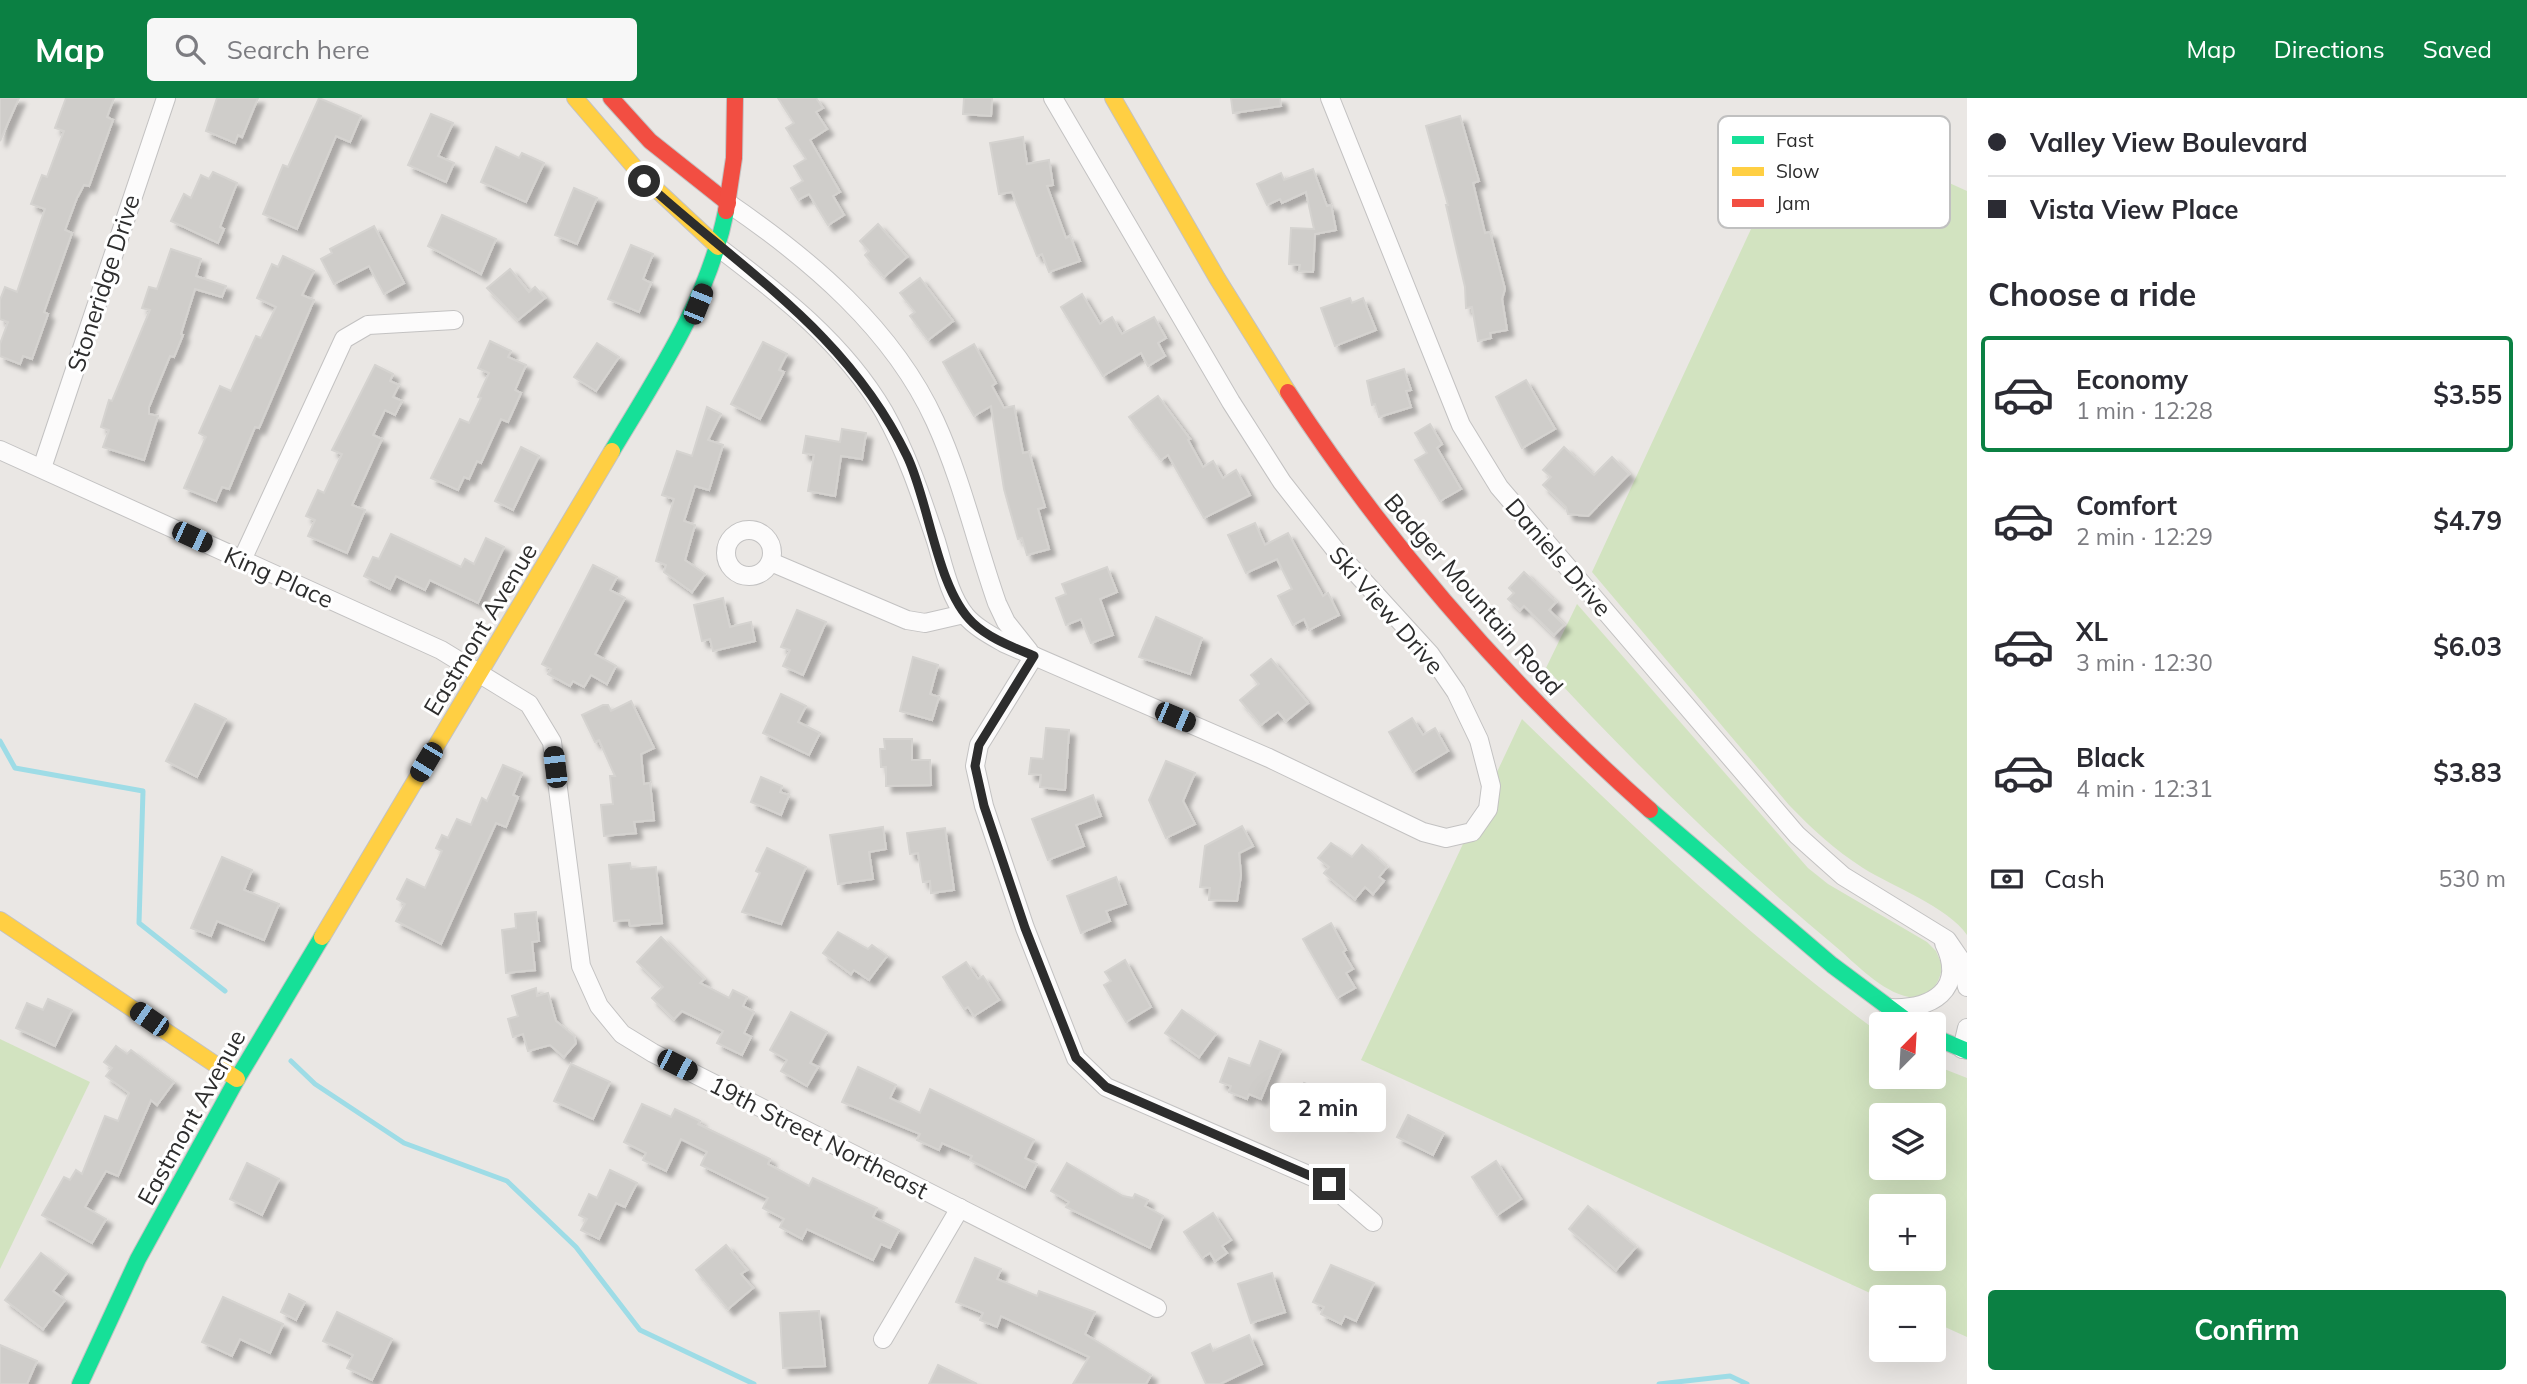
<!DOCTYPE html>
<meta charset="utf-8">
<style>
body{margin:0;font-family:Mulish,sans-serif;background:#f7f7f7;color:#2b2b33;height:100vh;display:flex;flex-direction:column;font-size:26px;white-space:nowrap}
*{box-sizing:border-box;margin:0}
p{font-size:23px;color:#7c7c81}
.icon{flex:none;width:38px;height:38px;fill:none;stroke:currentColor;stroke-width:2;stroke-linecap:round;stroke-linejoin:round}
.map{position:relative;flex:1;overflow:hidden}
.sheet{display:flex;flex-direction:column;background:#fff;width:560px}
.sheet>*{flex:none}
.hud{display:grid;align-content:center;height:154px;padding:0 21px;background:#fff}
.needle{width:46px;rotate:24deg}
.buttons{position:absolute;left:1869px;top:914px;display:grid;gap:14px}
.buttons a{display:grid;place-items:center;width:77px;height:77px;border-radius:7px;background:#fff;box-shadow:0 7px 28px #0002;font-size:35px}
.end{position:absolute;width:32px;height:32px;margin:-16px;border:9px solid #2d2d2d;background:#fff;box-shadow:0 0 0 4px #fff}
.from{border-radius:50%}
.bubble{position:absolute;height:49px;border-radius:7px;background:#fff;box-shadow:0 7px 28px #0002;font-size:23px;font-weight:700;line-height:49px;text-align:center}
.car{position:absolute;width:21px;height:42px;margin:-21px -10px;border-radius:9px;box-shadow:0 0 5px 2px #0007;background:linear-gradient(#222 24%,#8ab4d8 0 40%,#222 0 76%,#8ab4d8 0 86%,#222 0)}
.hud b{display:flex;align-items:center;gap:24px;height:66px;font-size:26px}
.hud b+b{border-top:2px solid #e1e1e2}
.hud i{width:18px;height:18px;background:#2b2b33}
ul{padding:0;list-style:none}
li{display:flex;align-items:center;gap:21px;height:116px;margin:0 14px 10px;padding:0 7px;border:4px solid transparent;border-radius:7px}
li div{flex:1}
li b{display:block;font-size:26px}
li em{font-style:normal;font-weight:700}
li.current{border-color:#0b8043}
li>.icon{width:63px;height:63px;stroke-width:1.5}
h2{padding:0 21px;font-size:32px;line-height:84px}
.pay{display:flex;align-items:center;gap:18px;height:77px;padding:0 21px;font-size:26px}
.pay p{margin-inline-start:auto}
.action{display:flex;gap:14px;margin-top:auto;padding:14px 21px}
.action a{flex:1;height:80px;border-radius:7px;background:#0b8043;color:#fff;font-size:28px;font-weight:700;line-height:80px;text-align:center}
header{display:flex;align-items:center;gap:42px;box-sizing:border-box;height:98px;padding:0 35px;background:#0b8043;color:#fff}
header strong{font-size:33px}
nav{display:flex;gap:38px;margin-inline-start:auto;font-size:24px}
.search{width:490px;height:63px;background:#f7f7f7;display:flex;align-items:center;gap:18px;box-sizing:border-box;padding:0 24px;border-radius:7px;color:#7c7c81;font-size:26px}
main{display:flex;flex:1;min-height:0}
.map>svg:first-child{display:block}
.green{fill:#d2e3c0;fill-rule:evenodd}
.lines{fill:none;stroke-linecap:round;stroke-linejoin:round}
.stream{stroke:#9edce6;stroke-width:5}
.building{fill:#cfcdca;stroke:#d5d3d0;stroke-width:2;filter:url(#shadow)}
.street-casing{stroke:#c3c2c2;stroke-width:20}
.fast-casing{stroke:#c3c2c2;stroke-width:18}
.slow-casing{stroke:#c3c2c2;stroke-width:18}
.jam-casing{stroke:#c3c2c2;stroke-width:18}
.street{stroke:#fcfbfb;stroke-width:18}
.fast{stroke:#16e098;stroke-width:16}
.slow{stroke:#ffcf43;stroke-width:16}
.jam{stroke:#f24e42;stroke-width:16}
.route{stroke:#2d2d2d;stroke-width:9}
.labels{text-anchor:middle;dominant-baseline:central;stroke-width:6;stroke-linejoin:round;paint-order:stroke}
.street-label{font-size:24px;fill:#2d2d2d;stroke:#fff}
.key{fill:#fff;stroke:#c0c0c0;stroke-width:2}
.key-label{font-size:19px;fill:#2d2d2d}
</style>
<header>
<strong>Map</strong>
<div class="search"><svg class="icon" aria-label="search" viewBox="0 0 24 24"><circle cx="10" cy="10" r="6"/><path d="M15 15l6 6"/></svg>Search here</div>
<nav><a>Map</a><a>Directions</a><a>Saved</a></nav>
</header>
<main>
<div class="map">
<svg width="1967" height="1286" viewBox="0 0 1967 1286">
<defs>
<filter id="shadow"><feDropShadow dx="6" dy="6" stdDeviation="2" flood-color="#0004"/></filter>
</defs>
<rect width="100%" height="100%" fill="#eae7e4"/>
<g class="green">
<path d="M1803 19 1967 93V837C1948 809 1892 788 1863 770 1835 752 1812 731 1789 707L1592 474Z"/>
<path d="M1577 506 1808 770 1828 786 1927 844 1936 853 1942 867C1941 885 1929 902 1909 899 1882 894 1855 865 1835 848 1732 762 1637 668 1546 570Z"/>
<path d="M1522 621C1635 731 1754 844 1881 936V978H1934V967L1967 980V1239L1934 1224V1199L1881 1200 1361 962ZM1881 1017H1934V1069H1881ZM1881 1108H1934V1160H1881Z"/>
<polygon points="0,941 90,984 0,1171"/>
</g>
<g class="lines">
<g class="stream">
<polyline points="0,643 15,670 143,693 139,825 225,893"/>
<polyline points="291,963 315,986 404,1045 507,1083 576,1149 640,1232 754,1286"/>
<polyline points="1659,1286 1730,1278 1747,1286"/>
</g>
</g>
<g class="building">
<polygon points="0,0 19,0 0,43"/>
<polygon points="66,0 114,0 107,19 113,22 89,88 84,87 77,100 65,132 72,135 44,214 48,216 37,247 32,261 23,258 20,266 0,258 0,246 8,224 0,221 0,202 5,189 17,194 45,111 31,106 42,77 47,79 64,33 55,30"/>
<polygon points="217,0 258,0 242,39 238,37 235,45 206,33"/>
<polygon points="319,0 361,18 350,44 336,38 297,131 263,116 283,67 288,69"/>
<polygon points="778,0 816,0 823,10 816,14 827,31 810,42 840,94 833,98 844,117 828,127 809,96 798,102 791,90 803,83 794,68 806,61 786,30 794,25"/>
<polygon points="964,0 992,0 991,18 963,16"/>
<polygon points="1231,0 1280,0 1281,8 1233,15"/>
<polygon points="431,16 453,25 438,58 454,65 446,84 408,67"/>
<polygon points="1460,18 1479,83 1473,85 1485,135 1490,134 1505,191 1502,201 1507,232 1490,235 1491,240 1478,243 1472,209 1466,210 1465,189 1446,107 1448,107 1426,28"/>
<polygon points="1023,39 1027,66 1049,62 1053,87 1047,88 1066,140 1070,138 1080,163 1049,174 1042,156 1037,158 1012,94 999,96 990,45"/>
<polygon points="496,49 519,60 522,55 544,65 526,104 481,84"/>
<polygon points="1313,71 1327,108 1331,107 1336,132 1315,136 1313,174 1299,173 1300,167 1289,166 1291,130 1314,131 1306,94 1282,105 1280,101 1267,107 1257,86 1281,75 1284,82"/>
<polygon points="213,74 237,85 220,129 224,131 218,145 171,123 184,96 191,100 201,77 209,81"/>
<polygon points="574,90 597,100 577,146 555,137"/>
<polygon points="442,117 496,141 481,176 428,148"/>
<polygon points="878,126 907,159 884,179 865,157 869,153 860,143"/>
<polygon points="374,128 404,185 384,196 369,168 334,186 321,161 332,155 330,151"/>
<polygon points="631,147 653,156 643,181 651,185 639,214 608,201"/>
<polygon points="171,151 201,161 196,178 226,188 222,199 195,191 181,236 183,237 174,259 170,258 149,309 149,316 158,318 144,362 103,349 109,332 101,329 109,302 112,303 150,212 142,210 149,189 157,191"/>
<polygon points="283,158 314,173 302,197 314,202 259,330 255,329 229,391 222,389 216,403 184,390 206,339 199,335 220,288 231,293 256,238 261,240 276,209 257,200 272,166 278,169"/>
<polygon points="510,171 529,194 535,189 545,200 518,222 487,190"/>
<polygon points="920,180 953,223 928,242 910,218 915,214 900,195"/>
<polygon points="1082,196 1100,226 1112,219 1122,236 1154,219 1166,240 1158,245 1165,258 1148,268 1141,255 1103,278 1061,209"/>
<polygon points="1350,200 1352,205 1363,200 1376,232 1335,248 1321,210"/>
<polygon points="490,243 511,253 508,259 526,267 515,292 521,295 508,324 501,321 481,365 477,363 469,381 464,379 458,392 431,380 460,321 469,325 481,300 478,299 489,275 478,270"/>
<polygon points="763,244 787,256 779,272 784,274 760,321 731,306"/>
<polygon points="597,245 619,259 596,293 574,279"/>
<polygon points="974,246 996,285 992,288 1004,310 1014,308 1023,355 1029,354 1045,409 1038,411 1049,451 1027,457 1022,440 1018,441 1004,391 991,308 974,318 943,264"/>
<polygon points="375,267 393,276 390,283 399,287 393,299 402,303 395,317 385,312 373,337 382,341 352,407 365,412 347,455 308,438 315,422 306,418 318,392 324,395 342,356 332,352"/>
<polygon points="1404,271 1411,292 1406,293 1411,309 1379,319 1375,306 1372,307 1367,283"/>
<polygon points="1526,282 1555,331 1522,350 1496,299"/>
<polygon points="1158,298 1190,341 1188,342 1203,369 1213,363 1223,380 1236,372 1250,397 1204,420 1168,357 1161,362 1129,319"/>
<polygon points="707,309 721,316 708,342 723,347 709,392 695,388 684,423 695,427 685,462 705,476 692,494 664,474 666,467 656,463 674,401 662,397 677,353 692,358"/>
<polygon points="1430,326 1442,346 1437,350 1461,391 1440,403 1415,362 1427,355 1415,335"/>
<polygon points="842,331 866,335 862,361 841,358 835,398 808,393 814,357 803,355 806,338 840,344"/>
<polygon points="521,349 539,358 513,412 495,403"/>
<polygon points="1564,349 1594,377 1612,359 1629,376 1588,418 1568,416 1566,409 1543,387 1551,379 1543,372"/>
<polygon points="1255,425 1265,447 1288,435 1323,498 1328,495 1339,517 1309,532 1304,521 1293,527 1278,498 1292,491 1277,461 1246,475 1228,437"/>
<polygon points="391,436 461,469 465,461 474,466 486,440 504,449 478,505 430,482 425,492 396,478 390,491 364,478 373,459 379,461"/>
<polygon points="593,467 617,479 610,492 625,500 595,556 616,568 607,586 591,577 584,589 573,583 570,588 548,576 551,571 542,566"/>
<polygon points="1107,469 1117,494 1100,501 1113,537 1091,545 1081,521 1066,527 1056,500 1066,496 1062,486"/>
<polygon points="1524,474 1556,504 1549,512 1564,527 1554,537 1524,508 1520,512 1508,501 1514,495 1509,490"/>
<polygon points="723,500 730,529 751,524 755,543 713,553 710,541 702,543 694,507"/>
<polygon points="797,512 826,524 803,577 783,568 790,552 781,549"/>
<polygon points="1156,519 1202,540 1190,576 1139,559"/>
<polygon points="913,559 938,567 930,596 939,599 932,622 900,613"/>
<polygon points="1271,561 1308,605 1286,623 1278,614 1261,627 1240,602 1259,586 1251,577"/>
<polygon points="781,596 806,608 798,624 820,635 809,657 763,635"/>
<polygon points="631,603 654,650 641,656 644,686 650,685 654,722 634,724 636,735 604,738 601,707 613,706 610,678 615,678 599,642 595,644 582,617 603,607 608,607 611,613"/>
<polygon points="195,606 226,621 197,679 166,663"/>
<polygon points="1412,620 1423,637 1435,630 1448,653 1413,674 1389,634"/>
<polygon points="1046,630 1069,632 1065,692 1040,689 1041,677 1029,676 1031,660 1043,661"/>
<polygon points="884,641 912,641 912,662 930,662 931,687 886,688 886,669 881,669 880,651 885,651"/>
<polygon points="1166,663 1195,675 1183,703 1195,726 1166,740 1149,702"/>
<polygon points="503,667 522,675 513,697 518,699 506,729 496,725 441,846 396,823 405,806 397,801 407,781 425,790 442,753 436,750 442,737 448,740 457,721 471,727 482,700 487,703"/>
<polygon points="761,679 782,688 780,694 789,697 781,717 751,704"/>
<polygon points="1093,697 1101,718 1076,727 1084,748 1048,762 1032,721"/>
<polygon points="1242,728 1253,748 1239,755 1241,777 1237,803 1209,802 1210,790 1200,789 1205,748"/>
<polygon points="883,729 886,751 869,754 873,781 838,786 830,737"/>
<polygon points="945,730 954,792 931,795 930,783 923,784 918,755 910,756 907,735"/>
<polygon points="1331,745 1352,759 1362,747 1387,769 1379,779 1384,783 1373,796 1365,789 1355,801 1324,775 1329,769 1318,760"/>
<polygon points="767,750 806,769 781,826 742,814 760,775 756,773"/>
<polygon points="222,759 252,772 244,792 279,806 264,842 217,823 211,838 191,830"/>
<polygon points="630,765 631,771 656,769 662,825 630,828 629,822 614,823 609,767"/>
<polygon points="1116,779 1126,806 1106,813 1110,823 1081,835 1067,798"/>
<polygon points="536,814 539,843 532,844 535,872 506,875 502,832 516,830 515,816"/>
<polygon points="1331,825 1346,852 1343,854 1353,871 1346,875 1355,890 1337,900 1303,841"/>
<polygon points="838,834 868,851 872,847 887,858 869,882 854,872 851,876 823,855"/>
<polygon points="661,839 704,881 700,885 729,900 733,892 747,899 743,908 754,914 744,935 751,939 742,957 717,945 723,933 682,913 674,921 652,900 663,889 637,864"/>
<polygon points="1125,862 1151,909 1126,924 1104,887 1111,883 1105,874"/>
<polygon points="966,864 978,881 983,878 999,902 974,918 968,909 964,911 943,879"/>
<polygon points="536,890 537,898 548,895 556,923 574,938 576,945 564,959 550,947 528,953 523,936 513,939 508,921 518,918 512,898"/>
<polygon points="48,901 72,912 55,948 16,930 27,905 43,912"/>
<polygon points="1182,912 1216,936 1199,959 1165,935"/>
<polygon points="791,914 827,934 810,965 818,969 807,988 781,973 787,962 770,952"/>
<polygon points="1260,943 1281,952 1261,1001 1249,996 1247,1001 1229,994 1231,988 1220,984 1229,960 1250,968"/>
<polygon points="116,948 127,956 131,952 174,984 157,1007 151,1002 118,1078 106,1073 85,1109 106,1121 92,1145 42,1117 64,1079 70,1082 76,1072 82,1076 105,1018 118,1023 129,995 106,978 112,970 104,964"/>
<polygon points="571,966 610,984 593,1021 554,1003"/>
<polygon points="858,969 896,987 890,1000 920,1015 930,991 1034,1042 1025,1060 1037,1066 1025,1090 970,1062 972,1058 942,1045 939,1052 917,1042 920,1036 842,1004"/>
<polygon points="1304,985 1354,1006 1346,1025 1331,1018 1329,1023 1295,1008"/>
<polygon points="642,1006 671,1019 675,1011 700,1023 698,1026 770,1061 768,1066 809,1088 813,1080 877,1110 873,1119 899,1132 890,1150 881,1146 873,1162 807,1131 802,1141 780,1129 784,1121 763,1110 768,1100 701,1067 707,1054 681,1041 666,1073 643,1062 646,1055 624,1044"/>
<polygon points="1408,1017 1444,1035 1433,1057 1397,1039"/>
<polygon points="1496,1063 1521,1101 1497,1117 1472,1079"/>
<polygon points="247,1065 279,1081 262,1117 230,1101"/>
<polygon points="1067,1065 1123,1098 1133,1100 1135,1096 1148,1102 1145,1108 1163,1118 1150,1150 1066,1109 1069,1104 1051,1093"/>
<polygon points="610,1072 637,1085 625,1109 616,1105 599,1141 581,1132 587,1121 579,1117 589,1096 597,1100"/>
<polygon points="1588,1108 1636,1149 1616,1172 1569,1131"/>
<polygon points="1213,1115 1231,1142 1222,1148 1227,1155 1215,1163 1210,1155 1202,1160 1184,1134"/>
<polygon points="726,1147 747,1172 741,1176 753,1190 728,1211 696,1172"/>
<polygon points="41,1155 67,1175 53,1193 65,1202 43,1231 5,1202"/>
<polygon points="975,1160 1001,1171 997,1181 1037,1198 1039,1193 1095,1214 1085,1236 1151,1277 1146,1286 1073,1286 1089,1259 1001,1218 997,1229 980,1222 983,1215 956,1204"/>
<polygon points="1331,1167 1374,1185 1356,1223 1345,1218 1341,1226 1321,1216 1324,1209 1313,1204"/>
<polygon points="1272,1175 1285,1214 1251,1225 1238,1186"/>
<polygon points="289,1196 305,1204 296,1222 281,1214"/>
<polygon points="223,1199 283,1226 270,1255 240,1241 232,1258 202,1244"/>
<polygon points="819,1213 825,1268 783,1270 780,1215"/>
<polygon points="337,1214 392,1241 372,1282 347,1270 353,1257 323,1243"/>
<polygon points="1249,1237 1262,1266 1220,1286 1206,1286 1192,1255 1210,1246 1213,1253"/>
<polygon points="0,1247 37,1263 27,1286 0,1286"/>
<polygon points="938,1267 977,1286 929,1286"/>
</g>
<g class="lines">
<g class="street-casing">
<g id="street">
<polyline points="1330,0 1461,327 1499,389 1797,737 1843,778 1947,842 1962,864 1967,889"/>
<path d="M728 105C810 161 893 231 935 323 962 382 976 445 997 505L1006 524 1029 553"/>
<path d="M718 149C780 196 844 245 884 314 907 355 921 398 936 443 943 466 949 497 965 517 975 529 990 537 1004 545L1269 660 1423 734 1446 740 1472 734 1488 711 1491 688 1479 642 1456 594 1430 556 1337 454 1282 384 1231 304 1053 0"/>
<polyline points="0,352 441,552 529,606 552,644 581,868 599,908 622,936 653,955 1157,1210"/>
<polyline points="42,370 166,0"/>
<circle cx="749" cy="455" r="23"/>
<polyline points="242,462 344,241 368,227 454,222"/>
<polyline points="771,464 907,522 925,525 964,516"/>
<polyline points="1034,558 979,647 975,668 984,708 1025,830 1076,960 1106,989 1329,1086 1373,1124"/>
<path d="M1889 910C1931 912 1967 892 1944 845"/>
<polyline points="1962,951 1967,930"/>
<polyline points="883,1241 960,1110"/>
</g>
</g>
<g class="fast-casing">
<g id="fast">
<path d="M612 353C658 276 708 203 726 113"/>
<polyline points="1650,712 1832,867 1911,926"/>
<polyline points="1934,939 1967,953"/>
<polyline points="80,1286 138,1161 237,981 322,839"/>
</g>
</g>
<g class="slow-casing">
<g id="slow">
<polyline points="575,0 642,78 718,149"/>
<polyline points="1113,0 1217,180 1288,294"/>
<polyline points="0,822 237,981"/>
<polyline points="322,839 612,353"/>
</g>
</g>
<g class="jam-casing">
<g id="jam">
<polyline points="611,0 650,43 728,105"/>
<polyline points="726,113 734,60 735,0"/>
<path d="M1288 294C1389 449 1512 590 1650 712"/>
</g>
</g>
<use href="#street" class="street"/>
<use href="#fast" class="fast"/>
<use href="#slow" class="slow"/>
<use href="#jam" class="jam"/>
</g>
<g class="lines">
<path class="route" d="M644 83C743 173 847 234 907 358 929 403 937 492 973 525 990 541 1013 549 1034 558L979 647 975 668 984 708 1025 830 1076 960 1106 989 1329 1086"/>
</g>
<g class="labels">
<g class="street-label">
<text transform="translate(103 185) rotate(-72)">Stoneridge Drive</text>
<text transform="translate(1559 459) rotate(49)">Daniels Drive</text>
<text transform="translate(279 479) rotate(24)">King Place</text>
<text transform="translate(1474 496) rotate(49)">Badger Mountain Road</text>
<text transform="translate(1387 512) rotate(49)">Ski View Drive</text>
<text transform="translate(480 531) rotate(-59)">Eastmont Avenue</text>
<text transform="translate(191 1019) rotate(-61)">Eastmont Avenue</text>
<text transform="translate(819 1039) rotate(27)">19th Street Northeast</text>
</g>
</g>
<rect x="1718" y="18" width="232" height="112" rx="10" class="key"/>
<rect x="1732" y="38" width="32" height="8" fill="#16e098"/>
<rect x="1732" y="69" width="32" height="9" fill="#ffcf43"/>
<rect x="1732" y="101" width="32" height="8" fill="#f24e42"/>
<g class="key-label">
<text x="1776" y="49">Fast</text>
<text x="1776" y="80">Slow</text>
<text x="1776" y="112">Jam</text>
</g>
</svg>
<div class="buttons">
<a><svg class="needle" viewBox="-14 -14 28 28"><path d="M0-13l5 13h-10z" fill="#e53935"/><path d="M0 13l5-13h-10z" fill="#7c7c81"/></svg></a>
<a><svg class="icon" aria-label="layers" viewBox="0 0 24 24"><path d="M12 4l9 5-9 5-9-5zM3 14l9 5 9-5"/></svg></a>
<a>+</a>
<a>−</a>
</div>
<i class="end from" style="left:644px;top:83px"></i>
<i class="end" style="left:1329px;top:1086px"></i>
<div class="bubble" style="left:1270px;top:985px;width:116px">2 min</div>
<i class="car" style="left:698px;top:206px;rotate:22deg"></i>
<i class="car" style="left:192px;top:439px;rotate:115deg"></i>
<i class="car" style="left:1175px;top:619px;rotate:113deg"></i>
<i class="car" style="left:426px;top:664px;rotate:211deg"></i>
<i class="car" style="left:555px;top:669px;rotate:353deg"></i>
<i class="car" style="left:149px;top:921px;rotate:305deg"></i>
<i class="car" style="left:677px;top:967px;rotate:117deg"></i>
</div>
<section class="sheet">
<div class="hud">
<b><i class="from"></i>Valley View Boulevard</b>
<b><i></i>Vista View Place</b>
</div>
<h2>Choose a ride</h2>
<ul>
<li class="current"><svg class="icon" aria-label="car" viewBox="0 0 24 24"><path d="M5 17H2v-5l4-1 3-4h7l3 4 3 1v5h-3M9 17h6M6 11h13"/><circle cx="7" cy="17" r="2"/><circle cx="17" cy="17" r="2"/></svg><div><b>Economy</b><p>1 min · 12:28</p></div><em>$3.55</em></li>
<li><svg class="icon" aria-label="car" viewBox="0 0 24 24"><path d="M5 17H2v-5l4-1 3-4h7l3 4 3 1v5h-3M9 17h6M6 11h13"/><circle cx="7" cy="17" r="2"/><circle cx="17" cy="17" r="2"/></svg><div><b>Comfort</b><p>2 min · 12:29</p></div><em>$4.79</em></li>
<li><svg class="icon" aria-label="car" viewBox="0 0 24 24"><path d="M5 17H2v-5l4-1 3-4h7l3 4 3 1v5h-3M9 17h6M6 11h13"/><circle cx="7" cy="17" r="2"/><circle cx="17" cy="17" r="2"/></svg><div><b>XL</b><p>3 min · 12:30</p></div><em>$6.03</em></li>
<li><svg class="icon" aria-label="car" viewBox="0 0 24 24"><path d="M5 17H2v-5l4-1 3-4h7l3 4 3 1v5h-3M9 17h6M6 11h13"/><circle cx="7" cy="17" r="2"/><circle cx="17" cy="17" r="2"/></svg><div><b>Black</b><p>4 min · 12:31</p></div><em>$3.83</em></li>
</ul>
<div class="pay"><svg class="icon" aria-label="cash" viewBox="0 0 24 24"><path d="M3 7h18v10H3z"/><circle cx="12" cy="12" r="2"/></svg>Cash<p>530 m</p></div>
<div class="action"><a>Confirm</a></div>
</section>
</main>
